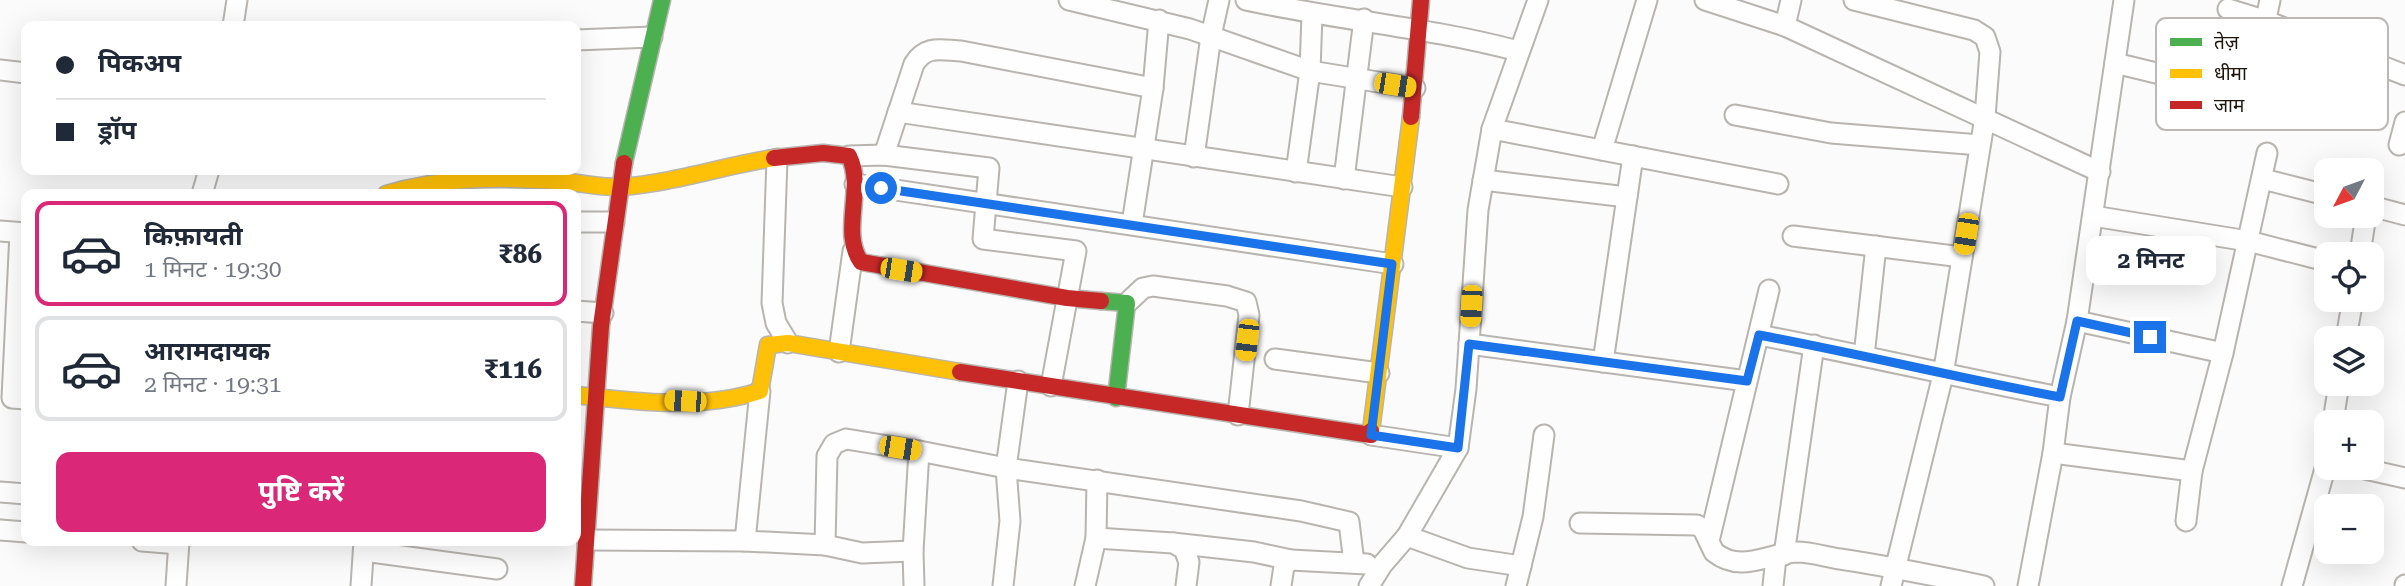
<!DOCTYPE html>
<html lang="hi">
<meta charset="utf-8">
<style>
body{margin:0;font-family:"Roboto Serif","Noto Sans Devanagari",serif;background:#f6f6f7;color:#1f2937;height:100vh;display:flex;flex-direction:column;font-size:26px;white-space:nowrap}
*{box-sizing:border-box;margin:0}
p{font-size:23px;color:#747a83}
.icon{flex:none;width:38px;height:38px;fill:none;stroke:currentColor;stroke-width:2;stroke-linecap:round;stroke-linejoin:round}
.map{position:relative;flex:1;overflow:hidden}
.details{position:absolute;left:21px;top:189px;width:560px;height:357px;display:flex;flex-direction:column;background:#fff;border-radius:14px;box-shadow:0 7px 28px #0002}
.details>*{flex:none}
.hud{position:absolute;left:21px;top:21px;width:560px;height:154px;border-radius:14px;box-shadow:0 7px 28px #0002;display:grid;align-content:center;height:154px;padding:0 35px;background:#fff}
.needle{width:46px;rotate:229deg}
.tools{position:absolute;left:2314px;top:158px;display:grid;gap:14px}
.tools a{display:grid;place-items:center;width:70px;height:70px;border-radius:14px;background:#fff;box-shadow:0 7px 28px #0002;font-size:35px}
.end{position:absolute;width:32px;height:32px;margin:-16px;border:9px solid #1a73e8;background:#fff;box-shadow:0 0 0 4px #fff}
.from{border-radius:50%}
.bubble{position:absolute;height:49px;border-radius:14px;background:#fff;box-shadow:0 7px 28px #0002;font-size:23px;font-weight:700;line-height:49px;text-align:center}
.car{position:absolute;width:21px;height:42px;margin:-21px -10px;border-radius:9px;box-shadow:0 0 5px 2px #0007;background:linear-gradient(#f5c518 24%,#345 0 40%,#f5c518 0 76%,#345 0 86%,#f5c518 0)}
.hud b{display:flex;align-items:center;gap:24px;height:66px;font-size:26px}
.hud b+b{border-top:2px solid #e0e1e3}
.hud i{width:18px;height:18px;background:#1f2937}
ul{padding:12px 0 0;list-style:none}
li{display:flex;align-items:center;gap:21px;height:105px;margin:0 14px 10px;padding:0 21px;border:4px solid #e0e1e3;border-radius:14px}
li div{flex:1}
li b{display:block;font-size:26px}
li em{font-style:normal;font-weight:700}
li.current{border-color:#db2777}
li>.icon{width:63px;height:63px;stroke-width:1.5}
.action{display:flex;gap:14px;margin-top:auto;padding:14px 35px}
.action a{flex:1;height:80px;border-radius:14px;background:#db2777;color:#fff;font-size:28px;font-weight:700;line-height:80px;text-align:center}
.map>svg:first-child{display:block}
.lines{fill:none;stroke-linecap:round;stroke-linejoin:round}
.street-casing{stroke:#b8b4af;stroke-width:23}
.fast-casing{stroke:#b8b4af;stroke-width:19}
.slow-casing{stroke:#b8b4af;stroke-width:19}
.jam-casing{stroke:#b8b4af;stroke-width:19}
.street{stroke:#fefefe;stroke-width:19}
.fast{stroke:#4caf50;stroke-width:16}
.slow{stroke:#ffc107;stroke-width:16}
.jam{stroke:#c62828;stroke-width:16}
.route{stroke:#1a73e8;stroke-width:9}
.key{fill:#fff;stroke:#bcb8b6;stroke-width:2}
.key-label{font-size:19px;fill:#1e140a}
</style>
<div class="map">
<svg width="2405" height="586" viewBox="0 0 2405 586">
<rect width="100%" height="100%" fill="#fbfbfb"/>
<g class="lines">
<g class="street-casing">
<g id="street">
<polyline points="1069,0 1190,29 1310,71 1415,88"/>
<path d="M1246 0C1337 20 1428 27 1518 51"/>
<polyline points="1705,0 1785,26 2100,172"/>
<polyline points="1854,0 1974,30 1985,37 1990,52 1985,117 1943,375 1891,586"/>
<polyline points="2228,9 2264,20 2405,75"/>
<polyline points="233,26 237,0"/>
<polyline points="1785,26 1791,0"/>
<polyline points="576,40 652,37"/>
<polyline points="2115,63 2226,90 2244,90 2253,79 2270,0"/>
<polyline points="0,70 26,73"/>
<polyline points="2330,97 2345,52"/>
<polyline points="898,112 1402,187"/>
<polyline points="1735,115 1831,133 1980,145"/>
<polyline points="1492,129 1778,184"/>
<polyline points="2399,145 2405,122"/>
<polyline points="1602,150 1647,0"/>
<path d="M884 155 914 64C926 45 940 50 961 51L1153 88"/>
<polyline points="849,156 884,155 989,168 983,239 1076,251 1051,386"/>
<polyline points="1194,157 1211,36 1219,0"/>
<polyline points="777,159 772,303 776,323 788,343"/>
<polyline points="1296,172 1310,71 1312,14"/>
<polyline points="1344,179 1364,19"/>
<polyline points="2263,179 2326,195"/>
<polyline points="1483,180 1627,197"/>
<polyline points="855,184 1393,264"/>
<polyline points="202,194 209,170"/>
<polyline points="2371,206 2405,215"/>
<polyline points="2093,216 2248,241 2326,261"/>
<polyline points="576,222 614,222"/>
<polyline points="1132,224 1153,88 1159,20"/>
<polyline points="0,231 26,233"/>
<polyline points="20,233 12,398 26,399"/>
<polyline points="1793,236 1962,257"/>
<polyline points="2360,254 2366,215"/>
<polyline points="1127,303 1143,288 1153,286 1227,296 1246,302 1249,315 1238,415"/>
<polyline points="576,311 603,313"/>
<polyline points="2077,321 2223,353"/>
<path d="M1759 335C1859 354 1959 378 2060 397"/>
<polyline points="2346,338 2353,299"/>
<polyline points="1469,344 1747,381"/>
<polyline points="839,352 853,251"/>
<polyline points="1864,356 1876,246"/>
<polyline points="1275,359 1379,373"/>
<polyline points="1603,362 1633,156"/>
<polyline points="2333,422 2339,383"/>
<polyline points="1371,435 1458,448"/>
<polyline points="2053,453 2192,471 2223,353 2267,153"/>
<polyline points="2356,467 2405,478"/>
<polyline points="0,492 26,494"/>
<polyline points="2186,521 2192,471"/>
<path d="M1580 523 1697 525 1703 529 1714 552C1741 574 1768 553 1797 552 1811 552 1826 557 1840 559 1888 566 1936 576 1984 586"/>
<polyline points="0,530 26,532"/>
<polyline points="1407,536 1458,448 1466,389 1478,210 1492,129 1538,0"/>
<polyline points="1096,538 1173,543 1184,549 1189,562 1186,586"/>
<polyline points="587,540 745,541 760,391"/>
<polyline points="142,541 179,544"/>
<polyline points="745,541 825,545 862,553 913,551"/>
<polyline points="1709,541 1769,290"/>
<polyline points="1173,543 1254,552 1291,560"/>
<polyline points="825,545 827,456 834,444 846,439 919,451"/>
<polyline points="364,551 497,569"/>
<polyline points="1784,555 1814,345"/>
<polyline points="176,586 179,541"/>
<polyline points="361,586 364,541"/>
<polyline points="914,586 913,551 919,451 1006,468 1018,381"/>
<polyline points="1003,586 1010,521 1006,468 1301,511 1349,522 1354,563"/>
<polyline points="1085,586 1096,538 1097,480"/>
<polyline points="1281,586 1284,566 1291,560 1367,564"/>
<polyline points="1369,586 1382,565 1407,536 1468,558 1521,566"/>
<polyline points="1516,586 1533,517 1544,435"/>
<polyline points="1773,586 1776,557"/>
<polyline points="2028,586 2053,453 2060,397 2077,321 2124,0"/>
<polyline points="2292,586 2326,465"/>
<polyline points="2405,586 2405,585"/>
</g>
</g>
<g class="fast-casing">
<g id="fast">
<polyline points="624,163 662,0"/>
<polyline points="1101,301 1127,303 1116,398"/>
</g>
</g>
<g class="slow-casing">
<g id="slow">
<path d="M386 194C442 177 499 177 557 181 578 182 600 188 621 187 673 183 723 166 774 158"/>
<path d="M576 395C637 402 701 410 760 391L768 345 788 343 960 372"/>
<polyline points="1371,431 1411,117"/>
</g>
</g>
<g class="jam-casing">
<g id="jam">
<polyline points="1411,117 1421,0"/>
<path d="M774 158 823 153 849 156C865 188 840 233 861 262L1067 298 1101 301"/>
<polyline points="960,372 1371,435 1371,431"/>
<polyline points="583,586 601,326 624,163"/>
</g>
</g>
<use href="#street" class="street"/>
<use href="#fast" class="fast"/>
<use href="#slow" class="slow"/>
<use href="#jam" class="jam"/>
</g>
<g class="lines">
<path class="route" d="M881 188 1392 264 1371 435 1458 448 1469 344 1747 381 1759 335C1860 354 1959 378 2060 397L2077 321 2150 337"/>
</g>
<rect x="2156" y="18" width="232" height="112" rx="10" class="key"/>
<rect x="2170" y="38" width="32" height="8" fill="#4caf50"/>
<rect x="2170" y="69" width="32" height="9" fill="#ffc107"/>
<rect x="2170" y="101" width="32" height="8" fill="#c62828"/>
<g class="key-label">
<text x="2214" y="49">तेज़</text>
<text x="2214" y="80">धीमा</text>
<text x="2214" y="112">जाम</text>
</g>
</svg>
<div class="tools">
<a><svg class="needle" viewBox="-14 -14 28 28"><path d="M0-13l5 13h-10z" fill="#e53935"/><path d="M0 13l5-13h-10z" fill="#747a83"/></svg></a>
<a><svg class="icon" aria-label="locate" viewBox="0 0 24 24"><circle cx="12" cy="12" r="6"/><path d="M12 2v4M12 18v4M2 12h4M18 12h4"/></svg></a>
<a><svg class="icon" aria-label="layers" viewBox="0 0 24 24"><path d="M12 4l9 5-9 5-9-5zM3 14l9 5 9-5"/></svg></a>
<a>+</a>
<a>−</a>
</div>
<i class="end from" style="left:881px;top:188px"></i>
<i class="end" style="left:2150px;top:337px"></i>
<div class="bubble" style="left:2086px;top:236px;width:130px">2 मिनट</div>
<i class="car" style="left:1395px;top:85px;rotate:99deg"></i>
<i class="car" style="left:1966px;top:234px;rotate:189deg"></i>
<i class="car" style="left:901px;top:270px;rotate:99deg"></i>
<i class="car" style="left:1471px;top:306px;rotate:183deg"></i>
<i class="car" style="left:1247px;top:340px;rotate:187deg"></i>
<i class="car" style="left:685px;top:401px;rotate:273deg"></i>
<i class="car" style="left:900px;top:448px;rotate:99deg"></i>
<div class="hud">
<b><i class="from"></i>पिकअप</b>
<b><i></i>ड्रॉप</b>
</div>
<section class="details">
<ul>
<li class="current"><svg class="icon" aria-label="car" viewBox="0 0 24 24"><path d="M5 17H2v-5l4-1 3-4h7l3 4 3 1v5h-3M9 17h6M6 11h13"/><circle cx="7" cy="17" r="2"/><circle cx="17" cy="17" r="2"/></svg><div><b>किफ़ायती</b><p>1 मिनट · 19:30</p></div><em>₹86</em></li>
<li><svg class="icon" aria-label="car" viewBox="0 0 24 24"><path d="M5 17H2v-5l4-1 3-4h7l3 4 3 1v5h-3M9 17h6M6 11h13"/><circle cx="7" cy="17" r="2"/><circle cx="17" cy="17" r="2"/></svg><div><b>आरामदायक</b><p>2 मिनट · 19:31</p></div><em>₹116</em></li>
</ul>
<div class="action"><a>पुष्टि करें</a></div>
</section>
</div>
